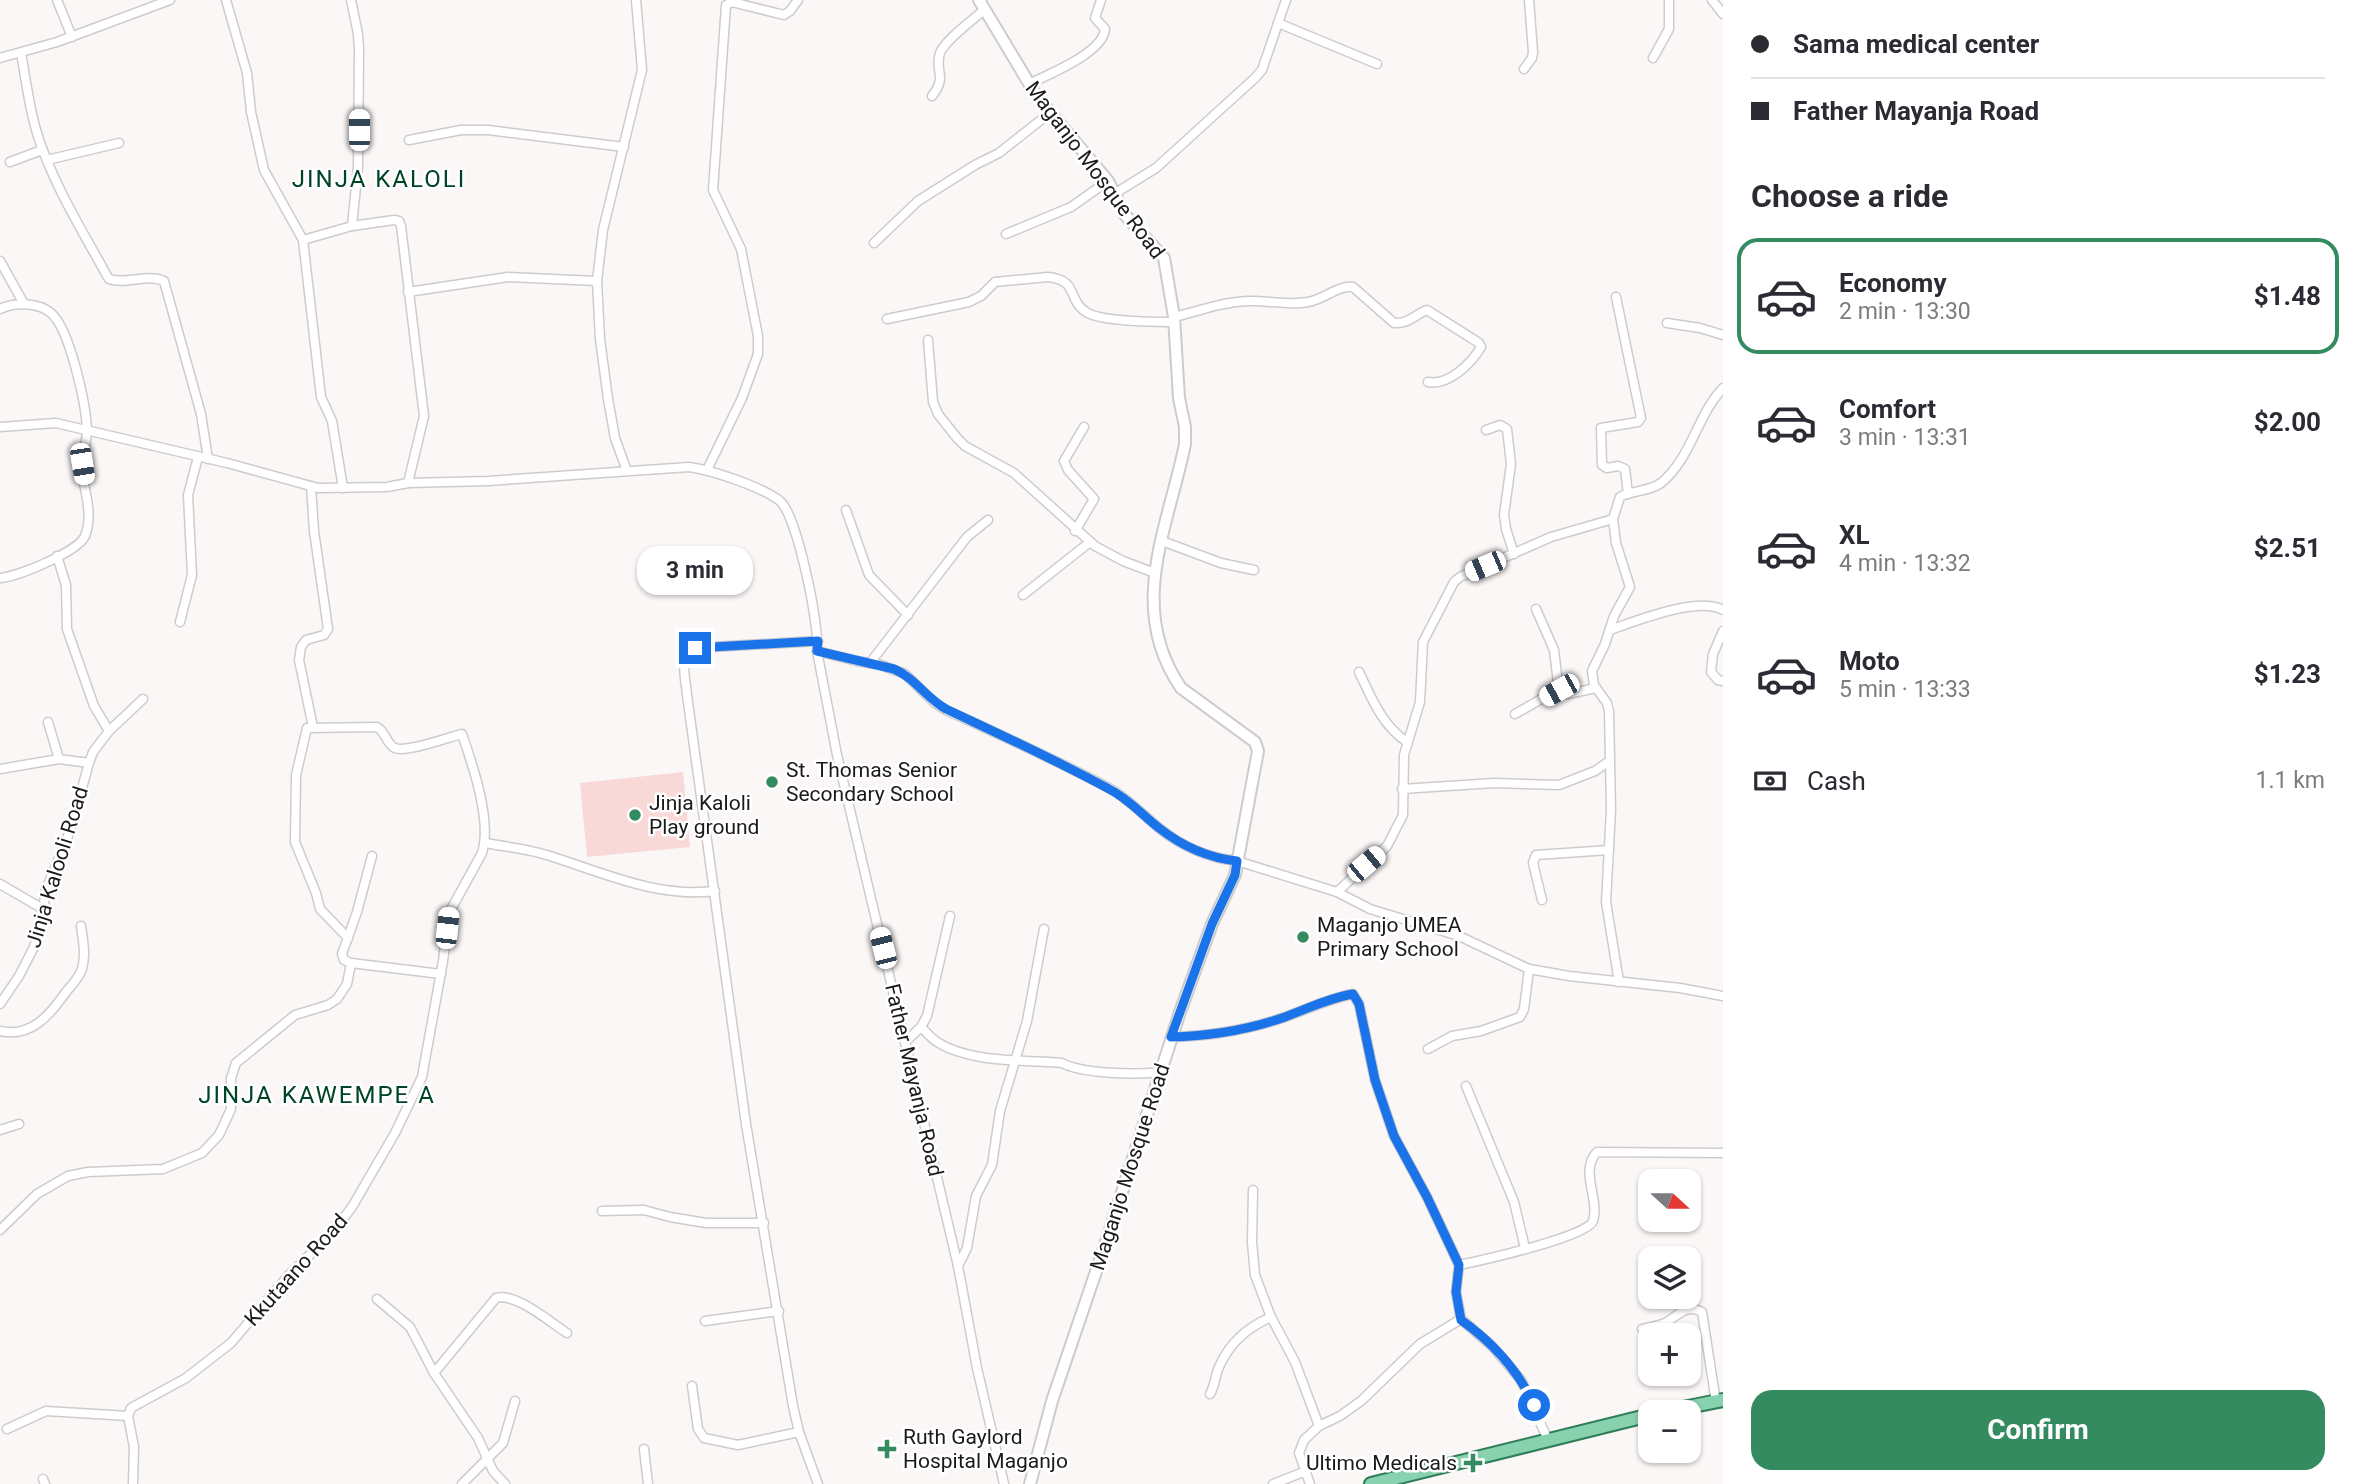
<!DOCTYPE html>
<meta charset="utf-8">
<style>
body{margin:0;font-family:Roboto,sans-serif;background:#f7f7f7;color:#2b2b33;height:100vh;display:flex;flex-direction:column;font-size:26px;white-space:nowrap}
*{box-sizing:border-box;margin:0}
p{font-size:23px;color:#7c7c81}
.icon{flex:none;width:38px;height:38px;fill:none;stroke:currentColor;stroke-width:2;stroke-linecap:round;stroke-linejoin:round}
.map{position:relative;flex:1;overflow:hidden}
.sheet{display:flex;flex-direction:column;background:#fff;width:630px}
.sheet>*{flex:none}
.guide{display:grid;align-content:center;height:154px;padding:0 28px;background:#fff}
.needle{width:46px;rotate:111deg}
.fabs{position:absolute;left:1638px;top:1169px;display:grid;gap:14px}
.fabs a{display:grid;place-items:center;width:63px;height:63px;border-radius:14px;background:#fff;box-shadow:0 2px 5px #0004;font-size:35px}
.end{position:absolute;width:32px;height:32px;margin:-16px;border:9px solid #1a73e8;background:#fff;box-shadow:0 0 0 4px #fff}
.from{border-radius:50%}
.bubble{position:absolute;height:49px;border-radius:21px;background:#fff;box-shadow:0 2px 5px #0004;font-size:23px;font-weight:700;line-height:49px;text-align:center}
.car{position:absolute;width:21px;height:42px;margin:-21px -10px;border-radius:9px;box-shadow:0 0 5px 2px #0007;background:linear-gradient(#fff 24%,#345 0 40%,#fff 0 76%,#345 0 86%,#fff 0)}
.guide b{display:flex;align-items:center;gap:24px;height:66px;font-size:26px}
.guide b+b{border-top:2px solid #e1e1e2}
.guide i{width:18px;height:18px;background:#2b2b33}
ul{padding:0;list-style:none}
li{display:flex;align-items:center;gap:21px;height:116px;margin:0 14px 10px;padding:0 14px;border:4px solid transparent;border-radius:21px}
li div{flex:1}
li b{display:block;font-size:26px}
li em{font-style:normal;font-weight:700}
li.selected{border-color:#338b5f}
li>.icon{width:63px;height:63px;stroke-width:1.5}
h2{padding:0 28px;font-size:32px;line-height:84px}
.pay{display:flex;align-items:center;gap:18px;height:77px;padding:0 28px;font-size:26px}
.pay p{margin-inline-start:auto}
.cta{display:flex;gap:14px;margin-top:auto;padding:14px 28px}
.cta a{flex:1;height:80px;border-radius:21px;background:#338b5f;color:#fff;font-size:28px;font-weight:700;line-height:80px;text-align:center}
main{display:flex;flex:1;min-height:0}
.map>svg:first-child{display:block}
.green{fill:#f8d9d8}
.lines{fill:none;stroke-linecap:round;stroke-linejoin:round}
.minor-casing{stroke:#cfcbca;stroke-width:11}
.tertiary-casing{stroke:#cfcbca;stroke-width:14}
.primary-casing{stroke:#2e7e58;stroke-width:16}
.minor{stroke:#fff;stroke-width:8}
.tertiary{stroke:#fff;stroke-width:10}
.primary{stroke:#88d2af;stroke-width:12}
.route{stroke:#1a73e8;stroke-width:9}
.poi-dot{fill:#338b5f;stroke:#fff;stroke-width:2.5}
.labels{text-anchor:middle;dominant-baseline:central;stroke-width:5;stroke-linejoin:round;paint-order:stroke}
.street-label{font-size:21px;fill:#1b1a1a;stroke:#fff}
.poi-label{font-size:21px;fill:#1b1a1a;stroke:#fff;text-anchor:start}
.quarter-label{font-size:24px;letter-spacing:2px;fill:#004428;stroke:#fff}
</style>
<main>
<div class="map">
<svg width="1723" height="1484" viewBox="0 0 1723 1484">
<rect width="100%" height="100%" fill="#fcf7f7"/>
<polygon class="green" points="683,772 690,847 587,857 580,783"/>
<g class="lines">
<g class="minor-casing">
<g id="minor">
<polyline points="57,0 72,37"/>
<polyline points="226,0 247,73 251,112 264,170 303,240"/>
<polyline points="1712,0 1723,14"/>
<polyline points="1278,23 1377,64"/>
<path d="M21 53C27 86 31 122 44 153 60 195 84 234 106 274L109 279C126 285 147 273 164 281L201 414 208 459"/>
<polyline points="0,58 57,42 170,0"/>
<polyline points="1653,58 1669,29 1669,0"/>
<polyline points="1524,69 1532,58 1533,52 1529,0"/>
<path d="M1029 84C1049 74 1103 53 1105 29L1095 18 1101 0"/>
<path d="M932 96C948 76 934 71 940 53 944 41 974 19 985 9"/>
<polyline points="409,140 461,130 488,130 624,147"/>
<polyline points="47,160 119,143"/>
<polyline points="10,162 42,150"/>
<polyline points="1114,194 1156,168 1255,78 1262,70 1286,0"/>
<polyline points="352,226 394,220 399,221 401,226 424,416 408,483"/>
<polyline points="1006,234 1071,207 1108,181"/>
<polyline points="874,243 918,201 975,165 999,153 1051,112"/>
<polyline points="0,261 24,304"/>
<polyline points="408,292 508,277 597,281"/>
<polyline points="1616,297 1641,418 1638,422 1601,428 1602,465 1607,468 1618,466 1625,469 1628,494"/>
<path d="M0 309C14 302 38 302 51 313 70 329 86 405 87 430 87 440 83 451 82 462 81 487 95 510 85 536 78 552 17 577 0 578"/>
<path d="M1174 317C1199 311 1222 302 1248 301 1268 300 1288 306 1308 302 1323 300 1338 285 1353 287L1394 323C1409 324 1414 315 1427 310L1479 343 1481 347C1471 364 1448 386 1428 382"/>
<path d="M887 319 969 302 981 296 995 282 1048 277C1079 280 1067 300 1086 312 1101 322 1156 322 1175 322"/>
<polyline points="1667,323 1700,328 1723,335"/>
<polyline points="928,340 933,402 938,414 957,438 965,446 1014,473 1095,546 1123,561 1155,573"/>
<path d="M0 427 56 423 227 463 318 488 387 487 408 483 488 481 689 467C712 470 762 487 780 501 797 515 820 627 817 651L837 755 958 1266 977 1368 1004 1484"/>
<polyline points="1486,430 1500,425 1507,429 1511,464 1504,515 1506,529 1514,554"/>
<polyline points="707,470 742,398 758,354 758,336 741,249 713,190 726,5 732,2 784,15 790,11 798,0"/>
<polyline points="627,471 615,438 608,399 600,339 597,281 603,230 642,70 636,0"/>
<polyline points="311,486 314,531 328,629 324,635 306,640 301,647 299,660 313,727"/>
<polyline points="343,488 332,421 321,397 303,240 352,226 358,167 359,50 358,34 351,0"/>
<polyline points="846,510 869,575 908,615"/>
<polyline points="1613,519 1616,543 1630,587 1614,616 1605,644 1592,671 1594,685 1607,703 1609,711 1611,810 1606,902 1619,982"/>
<polyline points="1075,531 1094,499 1068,470 1064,461 1084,427"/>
<polyline points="1162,541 1221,563 1254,570"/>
<polyline points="1023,595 1090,542"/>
<polyline points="1536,609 1554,650 1559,691 1568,694 1596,688"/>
<polyline points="180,622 192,575 188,495 198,457"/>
<path d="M1610 630C1636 621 1698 596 1723 610"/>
<polyline points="1723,631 1713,654 1711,672 1718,680 1723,681"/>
<path d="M817 651 857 661 881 665 905 674 935 703 946 710C1001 735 1056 760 1109 788 1129 799 1143 815 1159 828 1181 846 1209 858 1237 861L1337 892 1387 846 1403 815 1404 755 1420 702 1423 642 1454 582 1460 577 1551 537 1613 519 1620 497C1632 490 1649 492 1661 483 1691 459 1697 415 1723 388"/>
<polyline points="870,663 967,537 988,520"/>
<path d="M1359 672C1372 699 1382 725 1407 742"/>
<polyline points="1515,714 1559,689"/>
<polyline points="48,722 59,759 89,763"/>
<polyline points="109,731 143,699"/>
<polyline points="0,769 59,759"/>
<polyline points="1402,789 1494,783 1559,785 1595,771 1608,762"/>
<path d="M485 843C507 847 529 849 550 856 604 873 657 898 715 891"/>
<polyline points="0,884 43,909"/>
<polyline points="1337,892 1370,909 1459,936 1529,969 1569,976 1680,988 1723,996"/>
<polyline points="1542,900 1533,863 1536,855 1609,850"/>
<polyline points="351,963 344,960 342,954 357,912 372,856"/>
<polyline points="0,1004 19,976 34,947 43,920 45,892 70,831 89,763 93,752 109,731 94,706 67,629 66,585 57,556"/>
<path d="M921 1027C926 1032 931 1038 937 1042 970 1063 1024 1060 1062 1063 1083 1074 1136 1075 1160 1072"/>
<path d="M0 1031C31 1038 50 1015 66 992 72 985 79 978 82 969 86 955 83 940 81 926"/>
<path d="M1171 1037C1211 1036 1248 1030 1285 1017 1308 1009 1330 998 1353 994L1359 1004 1375 1080 1394 1136 1427 1197 1459 1265 1456 1292 1461 1319 1492 1346 1521 1380 1548 1440"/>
<polyline points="905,1042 921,1027 927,1016 950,916"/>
<polyline points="1428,1049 1452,1036 1481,1031 1520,1017 1524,1009 1529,969"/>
<polyline points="1466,1086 1514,1202 1525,1248"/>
<polyline points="0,1130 19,1124"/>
<polyline points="1253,1190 1252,1242 1255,1275 1271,1317 1295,1362 1319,1426"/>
<polyline points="602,1211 644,1210 670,1217 706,1223 764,1223"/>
<polyline points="0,1230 37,1194 68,1176 88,1172 163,1169 202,1153 219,1135 231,1109 231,1078 236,1063 295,1015 328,1005 337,999 347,984 351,963 441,974"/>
<path d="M1459 1265C1479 1261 1587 1237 1593 1221 1600 1199 1579 1171 1597 1152L1723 1153"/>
<polyline points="958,1266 967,1248 976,1196 992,1165 1000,1111 1027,1021 1044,929"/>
<polyline points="377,1299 410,1327 434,1373 478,1438 493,1471 505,1484"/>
<polyline points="705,1321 779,1311"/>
<path d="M1642 1329C1649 1327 1659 1326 1665 1323 1678 1316 1686 1303 1702 1312L1716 1402"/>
<path d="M434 1373 496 1298C515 1292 550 1322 567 1333"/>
<polyline points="692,1386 698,1429 704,1438 738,1445 799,1432"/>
<path d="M1210 1394C1215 1386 1215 1376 1219 1367 1230 1342 1247 1328 1271 1317"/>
<polyline points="7,1429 46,1411 128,1416"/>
<polyline points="644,1449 648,1484"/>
<polyline points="43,1479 45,1484"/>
<path d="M133 1484 134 1447 128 1416 131 1408 186 1378 231 1343 288 1276 333 1232 352 1207 395 1133 422 1077 443 961 449 913 482 853C492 821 473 766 462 734 449 737 406 753 395 748 386 744 386 732 377 727L307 728 296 775 295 842 316 893 320 909 348 938"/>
<polyline points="462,1484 503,1443 515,1401"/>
<path d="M818 1484 799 1432 793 1406 746 1124 687 695C686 680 678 656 695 648L818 641"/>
<polyline points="1273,1484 1306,1471"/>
<polyline points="1310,1484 1299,1453 1304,1440 1319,1426 1340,1416 1361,1401 1420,1344 1461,1319"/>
</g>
</g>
<g class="tertiary-casing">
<path id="tertiary" d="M979 0 1036 95 1108 181 1125 215 1164 258 1174 317 1179 398 1185 427V444C1168 528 1126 608 1181 688L1255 742 1258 751 1235 875 1212 924 1180 1012 1105 1245 1052 1401 1030 1484"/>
</g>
<g class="primary-casing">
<g id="primary">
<polyline points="1663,1412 1723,1400"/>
<polyline points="1371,1484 1650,1415"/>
</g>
</g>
<use href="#minor" class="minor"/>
<use href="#tertiary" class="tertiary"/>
<use href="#primary" class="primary"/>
</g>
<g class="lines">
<path class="route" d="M695 648 818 641 817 651 894 669C915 678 926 698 946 709 1001 735 1056 760 1109 789 1129 799 1142 815 1159 828 1182 846 1209 858 1237 861L1235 875 1212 924 1171 1037C1211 1036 1248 1030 1285 1017 1308 1008 1330 998 1353 994L1359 1004 1375 1080 1394 1136 1427 1197 1459 1265 1456 1292 1461 1320C1492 1342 1518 1370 1534 1405"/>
</g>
<g class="poi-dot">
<circle cx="772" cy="782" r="7"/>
<circle cx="635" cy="815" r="7"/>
<circle cx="1303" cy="937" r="7"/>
<path d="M883.5 1438.5h7v7h7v7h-7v7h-7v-7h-7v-7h7z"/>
<path d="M1469.5 1452.5h7v7h7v7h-7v7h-7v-7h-7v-7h7z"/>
</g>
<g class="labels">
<g class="street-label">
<text transform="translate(1095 170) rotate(53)">Maganjo Mosque Road</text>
<text transform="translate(57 867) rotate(-73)">Jinja Kalooli Road</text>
<text transform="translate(914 1080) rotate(77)">Father Mayanja Road</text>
<text transform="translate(1130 1167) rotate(-72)">Maganjo Mosque Road</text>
<text transform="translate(296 1270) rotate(-48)">Kkutaano Road</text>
</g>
<g class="poi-label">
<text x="786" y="770">St. Thomas Senior<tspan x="786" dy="24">Secondary School</tspan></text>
<text x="649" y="803">Jinja Kaloli<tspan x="649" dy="24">Play ground</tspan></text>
<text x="1317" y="925">Maganjo UMEA<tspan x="1317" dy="24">Primary School</tspan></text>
<text x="903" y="1437">Ruth Gaylord<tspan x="903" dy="24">Hospital Maganjo</tspan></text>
<text x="1457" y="1463" text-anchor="end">Ultimo Medicals</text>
</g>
<g class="quarter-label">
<text x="379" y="179">JINJA KALOLI</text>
<text x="317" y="1095">JINJA KAWEMPE A</text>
</g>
</g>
</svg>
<div class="fabs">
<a><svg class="needle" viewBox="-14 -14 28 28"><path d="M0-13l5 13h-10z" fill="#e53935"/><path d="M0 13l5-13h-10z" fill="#7c7c81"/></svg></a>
<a><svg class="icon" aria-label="layers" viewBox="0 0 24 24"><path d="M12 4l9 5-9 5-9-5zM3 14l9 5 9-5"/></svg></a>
<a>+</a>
<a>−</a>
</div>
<i class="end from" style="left:1534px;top:1405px"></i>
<i class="end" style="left:695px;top:648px"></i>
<div class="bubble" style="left:637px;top:546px;width:116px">3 min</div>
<i class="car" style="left:359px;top:130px;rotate:0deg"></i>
<i class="car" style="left:82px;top:464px;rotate:171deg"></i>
<i class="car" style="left:1485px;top:566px;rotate:247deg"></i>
<i class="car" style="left:1559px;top:690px;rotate:241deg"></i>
<i class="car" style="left:1366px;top:864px;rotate:50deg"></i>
<i class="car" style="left:447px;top:928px;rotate:6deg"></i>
<i class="car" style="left:883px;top:948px;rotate:346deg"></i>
</div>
<section class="sheet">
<div class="guide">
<b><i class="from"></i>Sama medical center</b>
<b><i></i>Father Mayanja Road</b>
</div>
<h2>Choose a ride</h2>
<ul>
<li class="selected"><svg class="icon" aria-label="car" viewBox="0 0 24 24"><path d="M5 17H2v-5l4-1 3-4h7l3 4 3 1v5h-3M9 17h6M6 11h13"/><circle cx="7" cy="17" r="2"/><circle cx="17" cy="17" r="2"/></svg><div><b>Economy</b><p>2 min · 13:30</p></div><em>$1.48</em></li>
<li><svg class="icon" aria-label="car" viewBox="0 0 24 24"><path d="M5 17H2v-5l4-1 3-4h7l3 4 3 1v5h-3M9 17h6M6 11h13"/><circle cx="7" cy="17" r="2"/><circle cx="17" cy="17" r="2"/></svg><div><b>Comfort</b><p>3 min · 13:31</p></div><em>$2.00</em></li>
<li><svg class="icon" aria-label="car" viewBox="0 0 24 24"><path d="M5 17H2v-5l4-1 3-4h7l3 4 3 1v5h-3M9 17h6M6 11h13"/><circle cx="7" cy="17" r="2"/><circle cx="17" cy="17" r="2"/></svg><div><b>XL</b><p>4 min · 13:32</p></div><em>$2.51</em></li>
<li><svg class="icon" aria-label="car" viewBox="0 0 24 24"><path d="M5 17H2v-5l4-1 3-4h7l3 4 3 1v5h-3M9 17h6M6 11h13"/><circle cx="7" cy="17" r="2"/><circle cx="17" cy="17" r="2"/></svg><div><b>Moto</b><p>5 min · 13:33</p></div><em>$1.23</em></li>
</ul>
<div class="pay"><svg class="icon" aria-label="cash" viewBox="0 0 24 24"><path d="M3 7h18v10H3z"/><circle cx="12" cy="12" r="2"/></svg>Cash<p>1.1 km</p></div>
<div class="cta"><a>Confirm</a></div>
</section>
</main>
